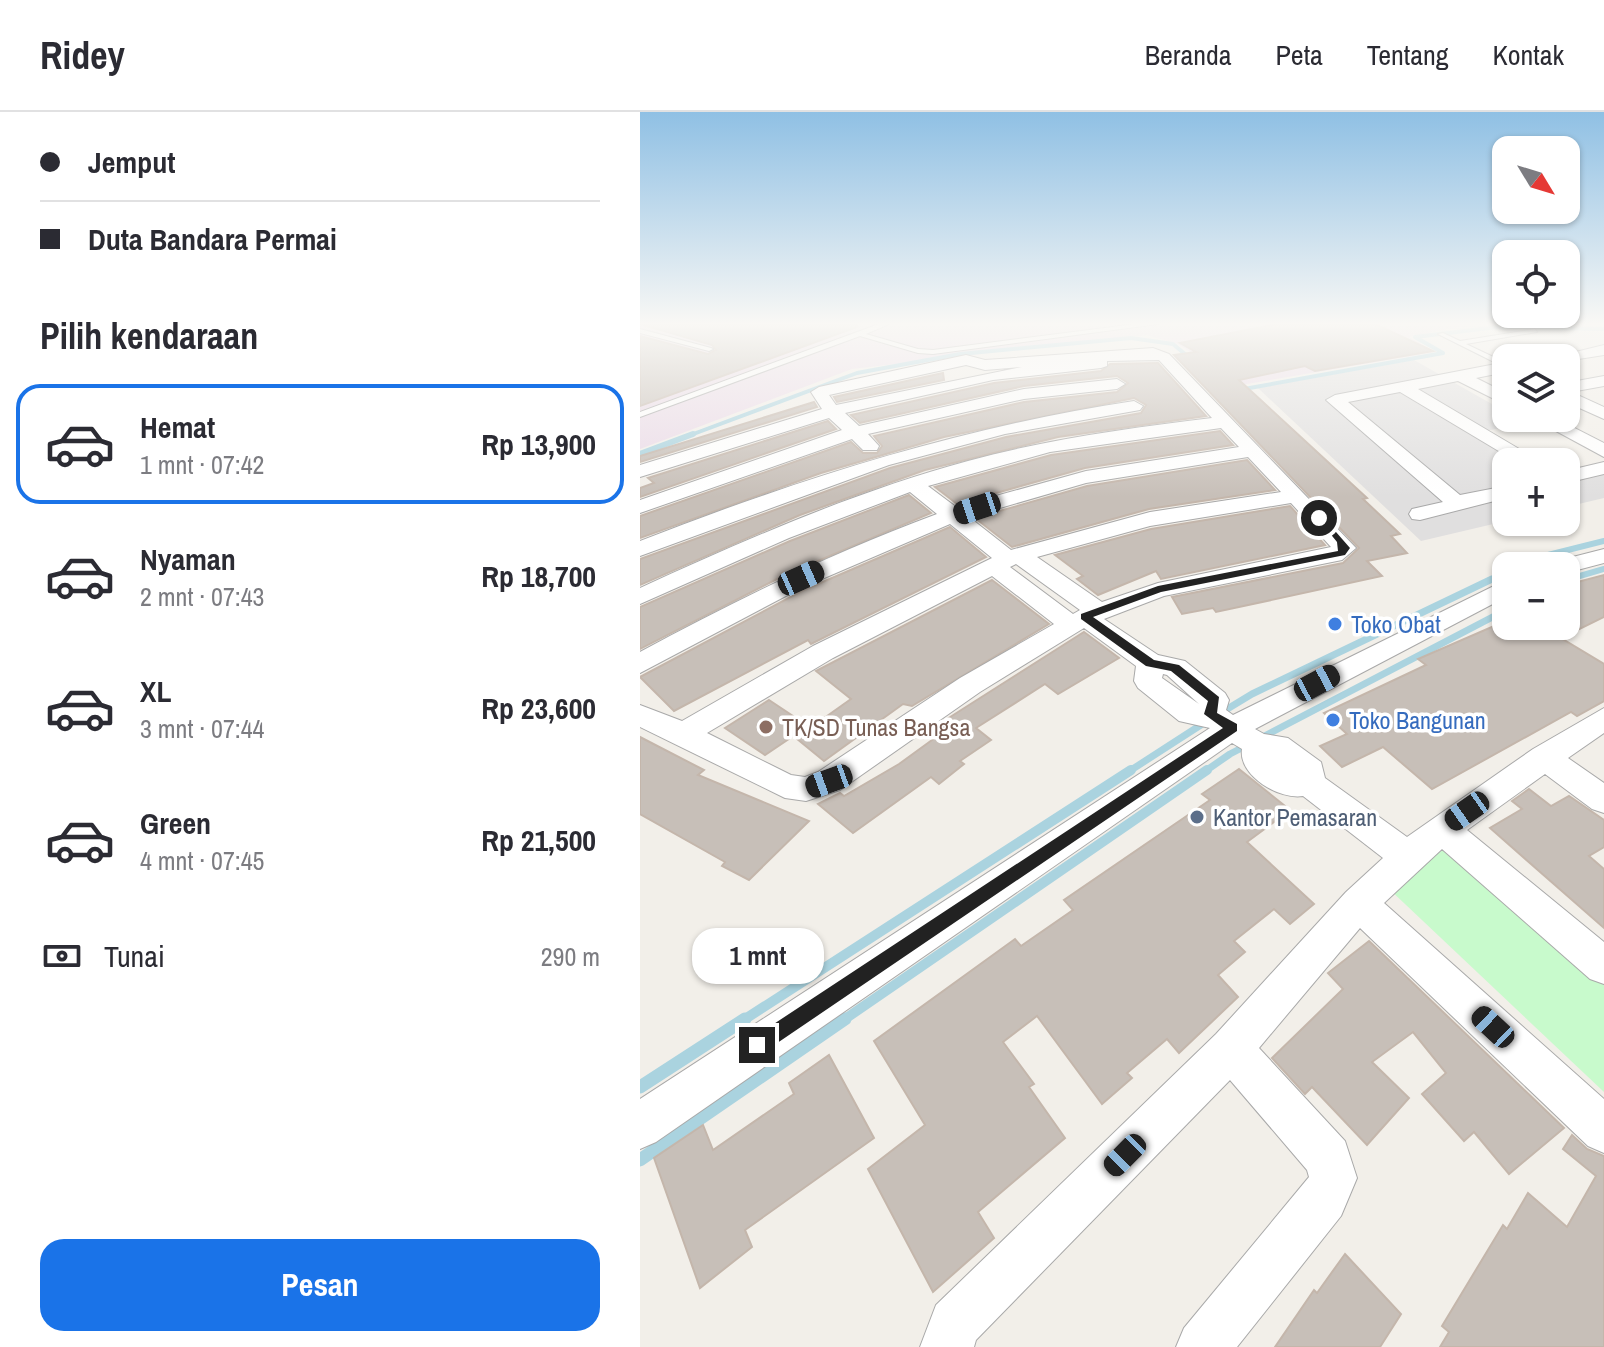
<!DOCTYPE html>
<html lang="id">
<meta charset="utf-8">
<style>
body{margin:0;font-family:"Archivo Narrow",sans-serif;background:#f2f2f3;color:#2b2b33;height:100vh;display:flex;flex-direction:column;font-size:30px;white-space:nowrap}
*{box-sizing:border-box;margin:0}
p{font-size:26px;color:#7c7c81}
.icon{flex:none;width:44px;height:44px;fill:none;stroke:currentColor;stroke-width:2;stroke-linecap:round;stroke-linejoin:round}
.map{position:relative;flex:1;overflow:hidden}
.side{display:flex;flex-direction:column;background:#fff;width:640px}
.side>*{flex:none}
.banner{display:grid;align-content:center;height:176px;padding:0 40px;background:#fff}
.needle{width:52px;rotate:128deg}
.fabs{position:absolute;left:852px;top:24px;display:grid;gap:16px}
.fabs a{display:grid;place-items:center;width:88px;height:88px;border-radius:16px;background:#fff;box-shadow:0 2px 6px #0004;font-size:40px}
.end{position:absolute;width:36px;height:36px;margin:-18px;border:10px solid #222;background:#fff;box-shadow:0 0 0 4px #fff}
.from{border-radius:50%}
.bubble{position:absolute;height:56px;border-radius:24px;background:#fff;box-shadow:0 2px 6px #0004;font-size:26px;font-weight:700;line-height:56px;text-align:center}
.car{position:absolute;width:24px;height:48px;margin:-24px -12px;border-radius:10px;box-shadow:0 0 6px 2px #0007;background:linear-gradient(#222 24%,#8ab4d8 0 40%,#222 0 76%,#8ab4d8 0 86%,#222 0)}
.banner b{display:flex;align-items:center;gap:28px;height:76px;font-size:30px}
.banner b+b{border-top:2px solid #e1e1e2}
.banner i{width:20px;height:20px;background:#2b2b33}
ul{padding:0;list-style:none}
li{display:flex;align-items:center;gap:24px;height:120px;margin:0 16px 12px;padding:0 24px;border:4px solid transparent;border-radius:24px}
li div{flex:1}
li b{display:block;font-size:30px}
li em{font-style:normal;font-weight:700}
li.selected{border-color:#1a73e8}
li>.icon{width:72px;height:72px;stroke-width:1.5}
h2{padding:0 40px;font-size:36px;line-height:96px}
.pay{display:flex;align-items:center;gap:20px;height:88px;padding:0 40px;font-size:30px}
.pay p{margin-inline-start:auto}
.cta{display:flex;gap:16px;margin-top:auto;padding:16px 40px}
.cta a{flex:1;height:92px;border-radius:24px;background:#1a73e8;color:#fff;font-size:32px;font-weight:700;line-height:92px;text-align:center}
header{display:flex;align-items:center;gap:48px;box-sizing:border-box;height:112px;padding:0 40px;background:#fff;border-bottom:2px solid #e1e1e2}
header strong{font-size:38px}
nav{display:flex;gap:44px;margin-inline-start:auto;font-size:28px}
main{display:flex;flex:1;min-height:0}
.map>svg:first-child{display:block}
.residential{fill:#e0dfdf}
.industrial{fill:#ebdbe8}
.park{fill:#c8facc}
.lines{fill:none;stroke-linecap:round;stroke-linejoin:round}
.stream-far4{stroke:#aad3df;stroke-width:4}
.stream-far3{stroke:#aad3df;stroke-width:6}
.stream-far2{stroke:#aad3df;stroke-width:7}
.stream-far1{stroke:#aad3df;stroke-width:10}
.stream{stroke:#aad3df;stroke-width:13}
.building{fill:#c7bfb8;stroke:#c4b6ab;stroke-width:2}
.lane-casing{stroke:#a9a9a9;stroke-width:2}
.street-casing{stroke:#a9a9a9;stroke-width:2}
.lane{fill:#fff;fill-rule:evenodd}
.street{fill:#fff;fill-rule:evenodd}
.route{fill:#222}
.shop-dot{fill:#3f7fe0;stroke:#fff;stroke-width:3}
.education-dot{fill:#8d6e63;stroke:#fff;stroke-width:3}
.service-dot{fill:#5c6f8a;stroke:#fff;stroke-width:3}
.labels{text-anchor:middle;dominant-baseline:central;stroke-width:7;stroke-linejoin:round;paint-order:stroke}
.shop-label{font-size:24px;fill:#366cbe;stroke:#fff;text-anchor:start}
.education-label{font-size:24px;fill:#785e54;stroke:#fff;text-anchor:start}
.service-label{font-size:24px;fill:#4e5e75;stroke:#fff;text-anchor:start}
</style>
<header>
<strong>Ridey</strong>
<nav><a>Beranda</a><a>Peta</a><a>Tentang</a><a>Kontak</a></nav>
</header>
<main>
<section class="side">
<div class="banner">
<b><i class="from"></i>Jemput</b>
<b><i></i>Duta Bandara Permai</b>
</div>
<h2>Pilih kendaraan</h2>
<ul>
<li class="selected"><svg class="icon" aria-label="car" viewBox="0 0 24 24"><path d="M5 17H2v-5l4-1 3-4h7l3 4 3 1v5h-3M9 17h6M6 11h13"/><circle cx="7" cy="17" r="2"/><circle cx="17" cy="17" r="2"/></svg><div><b>Hemat</b><p>1 mnt · 07:42</p></div><em>Rp 13,900</em></li>
<li><svg class="icon" aria-label="car" viewBox="0 0 24 24"><path d="M5 17H2v-5l4-1 3-4h7l3 4 3 1v5h-3M9 17h6M6 11h13"/><circle cx="7" cy="17" r="2"/><circle cx="17" cy="17" r="2"/></svg><div><b>Nyaman</b><p>2 mnt · 07:43</p></div><em>Rp 18,700</em></li>
<li><svg class="icon" aria-label="car" viewBox="0 0 24 24"><path d="M5 17H2v-5l4-1 3-4h7l3 4 3 1v5h-3M9 17h6M6 11h13"/><circle cx="7" cy="17" r="2"/><circle cx="17" cy="17" r="2"/></svg><div><b>XL</b><p>3 mnt · 07:44</p></div><em>Rp 23,600</em></li>
<li><svg class="icon" aria-label="car" viewBox="0 0 24 24"><path d="M5 17H2v-5l4-1 3-4h7l3 4 3 1v5h-3M9 17h6M6 11h13"/><circle cx="7" cy="17" r="2"/><circle cx="17" cy="17" r="2"/></svg><div><b>Green</b><p>4 mnt · 07:45</p></div><em>Rp 21,500</em></li>
</ul>
<div class="pay"><svg class="icon" aria-label="cash" viewBox="0 0 24 24"><path d="M3 7h18v10H3z"/><circle cx="12" cy="12" r="2"/></svg>Tunai<p>290 m</p></div>
<div class="cta"><a>Pesan</a></div>
</section>
<div class="map">
<svg width="964" height="1235" viewBox="0 0 964 1235">
<rect width="100%" height="100%" fill="#f2efe9"/>
<g class="residential">
<polygon points="774,248 866,300 866,306 886,311 830,322 877,350 866,350 866,409 781,429 618,276"/>
<polygon points="964,351 964,386 926,395 926,359"/>
</g>
<polygon class="industrial" points="0,212 964,212 936,218 817,215 769,225 795,240 601,273 538,232 507,223 212,257 0,337"/>
<polygon class="park" points="806,736 964,871 964,980 747,775"/>
<g class="lines">
<g class="stream-far4">
<polyline points="598,274 604,277 803,241 775,225 857,215 964,217"/>
<polyline points="48,324 217,261 320,242 491,226 533,232 552,248"/>
</g>
<g class="stream-far3">
<polyline points="0,342 53,322"/>
<polyline points="883,454 908,443 964,429"/>
<polyline points="926,468 964,457"/>
<polyline points="848,469 866,461"/>
</g>
<g class="stream-far2">
<polyline points="579,602 612,582 852,467"/>
<polyline points="488,660 567,609"/>
<polyline points="564,660 590,642 866,498"/>
</g>
<g class="stream-far1">
<polyline points="102,909 491,658"/>
<polyline points="202,909 567,658"/>
</g>
<g class="stream">
<polyline points="0,975 105,907"/>
<polyline points="0,1048 205,907"/>
</g>
</g>
<g class="building">
<polygon points="0,212 216,212 217,215 0,294 0,224 68,242 76,238 72,233"/>
<polygon points="637,212 735,212 793,239 675,259 665,254 599,268 727,386 723,387 760,422 751,424 767,441 727,449 742,464 576,500 573,496 542,502 532,485 703,451 719,436 534,243 556,240 540,231"/>
<polygon points="518,251 566,304 418,325 285,358 160,403 0,473 0,447 250,356 366,325 501,301 506,293 494,286 304,325 181,361 0,426 0,404 211,330 223,341 237,341 242,334 234,324 384,290 477,280 488,271 477,264 384,274 220,311 211,303 354,271 461,259 470,252"/>
<polygon points="303,261 304,268 197,290 194,285"/>
<polygon points="174,290 177,295 0,350 0,344"/>
<polygon points="188,309 196,317 0,385 0,376 14,371 8,366"/>
<polygon points="580,319 593,333 445,356 317,392 295,375 411,343"/>
<polygon points="607,348 635,378 509,397 372,435 335,406 447,374"/>
<polygon points="269,383 291,401 145,463 0,537 0,495 150,429"/>
<polygon points="650,394 685,433 521,467 516,459 458,483 437,467 443,464 415,443 511,417"/>
<polygon points="310,415 346,445 171,532 168,528 34,599 0,565 162,479"/>
<polygon points="964,463 964,505 921,526 964,552 964,589 937,604 931,600 792,677 743,635 702,655 680,634 707,622 684,601 786,553 778,547 854,514 926,514 926,473"/>
<polygon points="352,468 409,512 272,594 263,592 184,649 156,626 211,587 176,559"/>
<polygon points="444,520 479,546 418,582 405,572 336,616 351,628 320,649 324,652 299,672 291,665 213,721 178,692 200,681 204,684 259,652 303,620 296,614"/>
<polygon points="129,588 168,614 125,643 85,616"/>
<polygon points="0,625 64,658 58,663 169,709 109,768 82,754 85,750 0,702"/>
<polygon points="599,657 650,698 607,730 674,792 650,812 634,797 594,829 605,840 578,863 598,885 539,941 527,927 487,961 492,966 462,992 397,904 363,930 394,972 389,975 425,1026 338,1100 354,1126 293,1180 228,1057 285,1013 234,929 375,827 381,834 433,798 424,788 570,688 562,682"/>
<polygon points="889,677 911,694 929,684 964,708 964,735 949,744 964,757 964,816 850,716 882,697 872,689"/>
<polygon points="729,829 924,1016 869,1062 834,1020 824,1029 782,982 806,961 773,920 732,950 769,986 727,1033 672,975 665,982 632,946 703,877 688,861"/>
<polygon points="189,943 234,1026 105,1118 112,1135 60,1176 14,1046 63,1013 73,1038 154,982 149,971"/>
<polygon points="932,1023 947,1037 964,1044 964,1235 800,1235 809,1220 802,1214 863,1113 867,1117 888,1081 927,1115 956,1064 923,1037"/>
<polygon points="705,1142 761,1202 740,1235 635,1235 674,1178 677,1181"/>
</g>
<g class="lines">
<g class="lane-casing">
<g id="lane">
<polygon points="239,212 249,212 226,222 278,237 293,238 496,212 518,212 293,242 278,241 220,224 0,305 0,300"/>
<polygon points="0,217 71,236 73,237 69,239 0,221"/>
<polygon points="895,217 897,220 826,232 866,251 866,256 798,222 803,221 820,229"/>
</g>
</g>
<g class="street-casing">
<g id="street">
<polygon points="964,233 964,243 926,249 926,246 911,246"/>
<path d="M513 236 529 242 716 436 702 448 524 484 464 507 518 543 545 549 585 581 589 588 586 598 593 603 866 468V485L615 617 624 622 648 626 681 650 685 666 767 725 893 637 964 596V621L928 646 964 671V701L952 697 905 662 827 718 964 830V872L950 867 802 737 744 791 964 987V1041L948 1034 720 816 619 936 705 1029 717 1066 701 1104 597 1235H536L544 1216 669 1065 667 1058 590 968 336 1228 334 1235H280L296 1193 576 922 706 780 743 746 663 684C640 688 598 664 602 637L592 631 16 1030 0 1037V987L570 616 539 609 498 576 494 569 496 554 444 516 340 580 200 678 166 689 145 686 0 615V593L42 609 173 534 352 446 310 412 161 476 0 561V540C96 488 194 440 297 402L270 380 149 426 0 492V476C107 427 214 380 328 349 408 327 490 316 572 306L519 248 467 249V254L461 256 353 268 205 301 219 314 384 277 477 267 485 272 477 277 384 287 228 322 239 334 237 338H223L212 327 0 401V388L202 318 189 306 0 365V353L182 297 171 280 179 275 326 243 345 248ZM326 253 345 258 382 255 196 293 189 283ZM581 316 599 335 446 359 316 395 288 374 410 340ZM608 345 641 380 510 400 371 438 329 405 446 371ZM651 391 691 435 518 471 462 490 397 445 510 414ZM376 452 440 498 433 502 370 455ZM352 464 414 512 320 566 178 660 165 665 151 663 67 621 193 546ZM523 562 527 563 559 592 522 566Z"/>
<polygon points="866,250 866,260 836,266 866,281 866,293 818,269 778,277 901,350 877,350 760,280 708,290 820,383 866,374 866,386 780,408 772,407 769,402 772,397 803,390 686,288 695,283"/>
<polygon points="964,264 964,274 931,280 964,295 964,307 926,290 926,271"/>
<path d="M494 289 503 294 500 298 365 322 249 353 0 444V429C161 366 323 315 494 289Z"/>
<polygon points="892,306 915,306 964,331 964,345"/>
<polygon points="964,350 964,362 926,371 926,359"/>
<polygon points="964,437 964,451 926,461 926,454 913,454 917,449"/>
</g>
</g>
<use href="#lane" class="lane"/>
<use href="#street" class="street"/>
</g>
<linearGradient id="sky" x2="0" y2="1"><stop stop-color="#8fc0e4"/><stop offset="0.55" stop-color="#f9f8f5"/><stop offset="1" stop-color="#f9f8f5" stop-opacity="0"/></linearGradient>
<rect width="964" height="385" fill="url(#sky)"/>
<polygon class="route" points="676,404 682,404 710,436 705,443 521,480 453,505 514,548 539,553 579,585 577,601 597,612 597,619 124,940 111,940 111,927 583,616 564,602 568,589 531,559 506,554 441,507 441,502 518,474 698,439 697,430"/>
<g class="shop-dot">
<circle cx="695" cy="512" r="8"/>
<circle cx="693" cy="608" r="8"/>
</g>
<circle class="education-dot" cx="126" cy="615" r="8"/>
<circle class="service-dot" cx="557" cy="705" r="8"/>
<g class="labels">
<g class="shop-label">
<text x="711" y="512">Toko Obat</text>
<text x="709" y="608">Toko Bangunan</text>
</g>
<g class="education-label">
<text x="142" y="615">TK/SD Tunas Bangsa</text>
</g>
<g class="service-label">
<text x="573" y="705">Kantor Pemasaran</text>
</g>
</g>
</svg>
<div class="fabs">
<a><svg class="needle" viewBox="-14 -14 28 28"><path d="M0-13l5 13h-10z" fill="#e53935"/><path d="M0 13l5-13h-10z" fill="#7c7c81"/></svg></a>
<a><svg class="icon" aria-label="locate" viewBox="0 0 24 24"><circle cx="12" cy="12" r="6"/><path d="M12 2v4M12 18v4M2 12h4M18 12h4"/></svg></a>
<a><svg class="icon" aria-label="layers" viewBox="0 0 24 24"><path d="M12 4l9 5-9 5-9-5zM3 14l9 5 9-5"/></svg></a>
<a>+</a>
<a>−</a>
</div>
<i class="end from" style="left:679px;top:406px"></i>
<i class="end" style="left:117px;top:933px"></i>
<div class="bubble" style="left:52px;top:816px;width:132px">1 mnt</div>
<i class="car" style="left:337px;top:396px;rotate:252deg"></i>
<i class="car" style="left:161px;top:466px;rotate:66deg"></i>
<i class="car" style="left:677px;top:571px;rotate:62deg"></i>
<i class="car" style="left:189px;top:669px;rotate:250deg"></i>
<i class="car" style="left:827px;top:699px;rotate:235deg"></i>
<i class="car" style="left:853px;top:915px;rotate:313deg"></i>
<i class="car" style="left:485px;top:1043px;rotate:225deg"></i>
</div>
</main>
